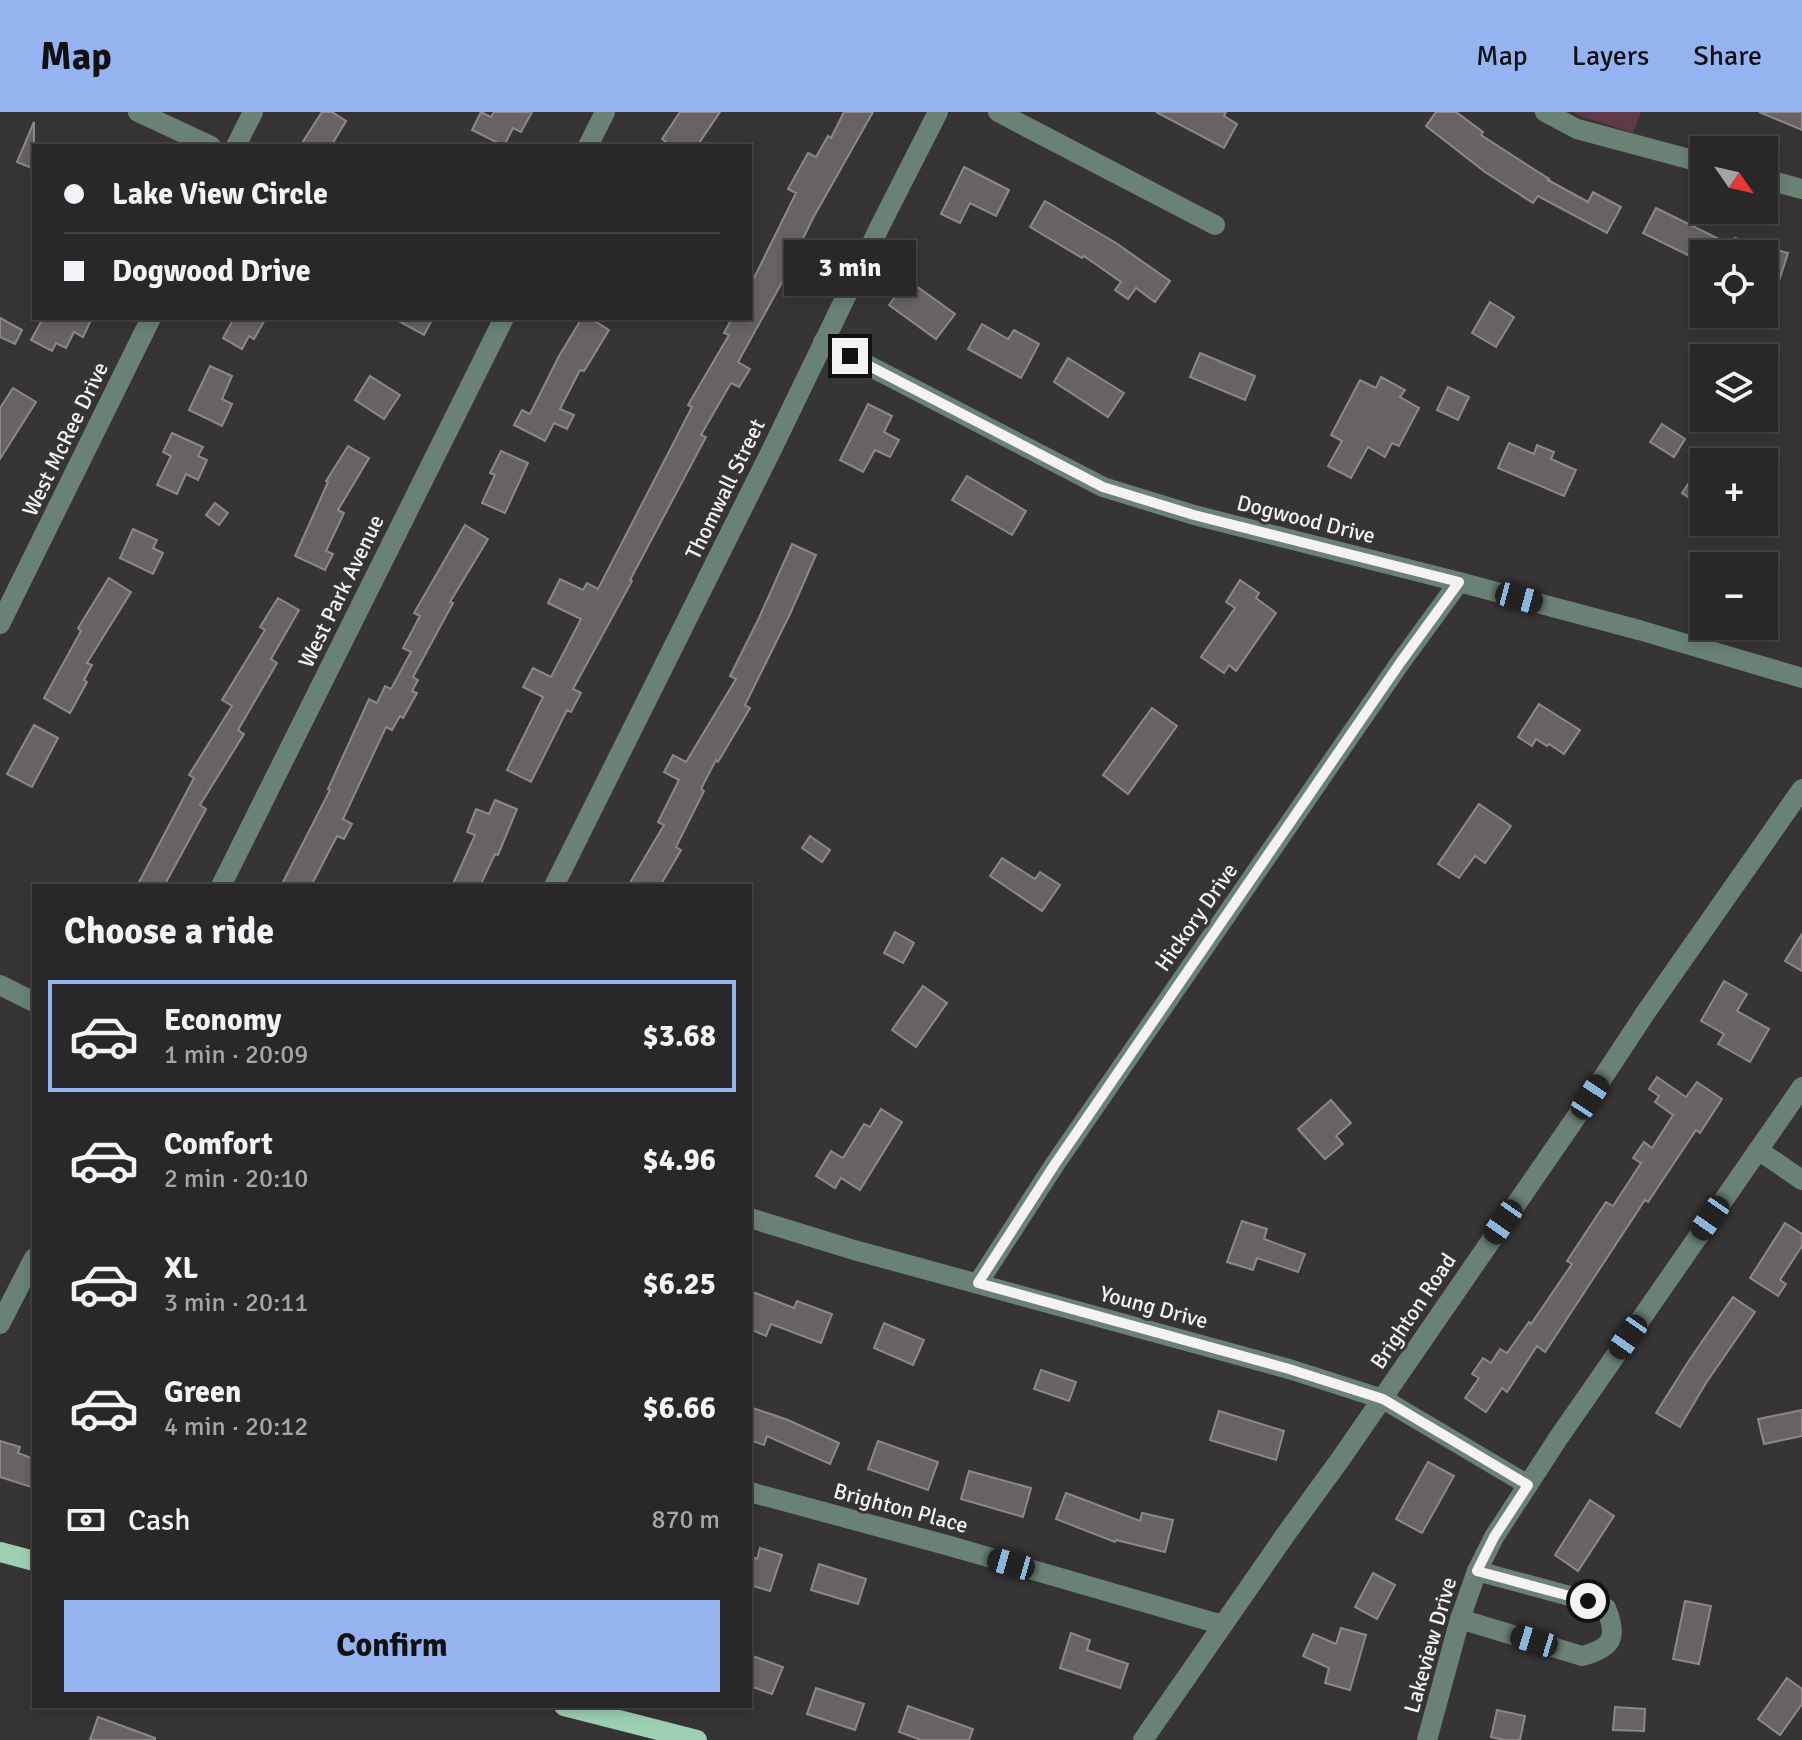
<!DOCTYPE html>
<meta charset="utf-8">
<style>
body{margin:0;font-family:Signika,sans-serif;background:#312f30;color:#f1f3f6;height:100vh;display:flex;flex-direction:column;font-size:30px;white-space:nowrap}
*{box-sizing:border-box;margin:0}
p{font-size:26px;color:#a5a5a8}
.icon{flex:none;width:44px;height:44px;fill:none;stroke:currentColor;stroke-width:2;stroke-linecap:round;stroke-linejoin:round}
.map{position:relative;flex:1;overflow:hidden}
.drawer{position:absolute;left:32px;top:772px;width:720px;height:824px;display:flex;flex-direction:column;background:#292728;border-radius:0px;box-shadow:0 4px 12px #0003,0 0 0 2px #454445}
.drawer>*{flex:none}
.top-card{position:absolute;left:32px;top:32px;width:720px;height:176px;border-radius:0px;box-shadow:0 4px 12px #0003,0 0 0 2px #454445;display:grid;align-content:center;height:176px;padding:0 32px;background:#292728}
.needle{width:52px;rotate:124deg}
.fabs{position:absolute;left:1690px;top:24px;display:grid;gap:16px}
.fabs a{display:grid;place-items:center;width:88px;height:88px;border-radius:0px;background:#292728;box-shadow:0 4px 12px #0003,0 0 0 2px #454445;font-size:40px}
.end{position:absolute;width:36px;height:36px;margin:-18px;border:10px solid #f4f2f2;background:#111;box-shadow:0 0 0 4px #111}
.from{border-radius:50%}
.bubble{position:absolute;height:56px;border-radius:0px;background:#292728;box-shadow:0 4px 12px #0003,0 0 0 2px #454445;font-size:26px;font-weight:700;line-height:56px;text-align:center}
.car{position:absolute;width:24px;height:48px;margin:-24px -12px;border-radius:10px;box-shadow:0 0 6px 2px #0007;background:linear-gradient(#222 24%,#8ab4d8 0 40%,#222 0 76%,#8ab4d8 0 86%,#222 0)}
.top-card b{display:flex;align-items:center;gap:28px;height:76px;font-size:30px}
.top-card b+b{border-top:2px solid #454445}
.top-card i{width:20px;height:20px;background:#f1f3f6}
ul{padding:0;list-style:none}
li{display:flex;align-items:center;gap:24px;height:112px;margin:0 16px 12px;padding:0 16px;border:4px solid transparent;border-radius:0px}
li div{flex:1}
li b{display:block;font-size:30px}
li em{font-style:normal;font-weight:700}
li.active{border-color:#95b2f1}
li>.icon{width:72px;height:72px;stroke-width:1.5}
h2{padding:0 32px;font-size:36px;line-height:96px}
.pay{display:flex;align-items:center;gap:20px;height:88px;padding:0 32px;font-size:30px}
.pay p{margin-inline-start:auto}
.primary-button{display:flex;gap:16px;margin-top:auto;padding:16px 32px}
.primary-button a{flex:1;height:92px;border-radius:0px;background:#95b2f1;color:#111;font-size:32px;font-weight:700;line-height:92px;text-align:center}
header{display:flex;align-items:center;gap:48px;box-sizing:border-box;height:112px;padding:0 40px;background:#95b2f1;color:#111}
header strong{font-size:38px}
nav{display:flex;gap:44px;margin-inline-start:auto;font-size:28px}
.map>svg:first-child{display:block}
.green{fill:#5f3947}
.building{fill:#676364;stroke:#8b8889;stroke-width:2}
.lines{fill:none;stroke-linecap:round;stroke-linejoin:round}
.minor{stroke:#6a8274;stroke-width:20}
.major{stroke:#9dd0b2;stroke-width:20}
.route{stroke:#f4f2f2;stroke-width:10}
.labels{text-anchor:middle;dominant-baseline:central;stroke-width:6;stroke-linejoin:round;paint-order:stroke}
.street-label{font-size:22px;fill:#f4f2f2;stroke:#373435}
</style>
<header>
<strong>Map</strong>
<nav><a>Map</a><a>Layers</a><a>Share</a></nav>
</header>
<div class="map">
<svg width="1802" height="1628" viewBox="0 0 1802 1628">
<rect width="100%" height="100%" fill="#373435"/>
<polygon class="green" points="1573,0 1641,0 1633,21 1580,4"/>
<g class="building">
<polygon points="322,0 332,0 346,9 331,34 300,34"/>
<polygon points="481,0 491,5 494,0 532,0 521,20 513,16 504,34 472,18"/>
<polygon points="680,0 720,0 697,34 672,34 662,27"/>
<polygon points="844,0 873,0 813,106 780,174 738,250 750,257 739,275 731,271 701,323 706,325 630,468 632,469 573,577 581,581 571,600 567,598 531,670 507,658 543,585 523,575 533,556 551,565 581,507 548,491 560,467 583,478 587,471 598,477 692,295 688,293 729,223 724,221 732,206 750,206 750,174 796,81 788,77 808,41 816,45 828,24 831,26"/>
<polygon points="1156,0 1226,0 1224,4 1237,12 1224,36"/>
<polygon points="1436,0 1456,0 1483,20 1481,23 1549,67 1548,68 1588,90 1593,80 1621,95 1607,121 1538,84 1533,91 1485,60 1426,14"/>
<polygon points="1759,0 1802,0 1802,18"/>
<polygon points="34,10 34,57 17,50"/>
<polygon points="964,55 1009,78 996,104 970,91 960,111 941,102"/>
<polygon points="1045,89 1116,131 1170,169 1155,190 1136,176 1128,187 1115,178 1121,170 1084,144 1082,146 1030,115"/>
<polygon points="1656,96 1733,134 1735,126 1788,141 1779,169 1764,164 1764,142 1704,142 1702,150 1643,121"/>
<polygon points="908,168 955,202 936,227 889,193"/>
<polygon points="1490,190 1514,205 1496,235 1472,221"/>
<polygon points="0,206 22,218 15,232 0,225"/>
<polygon points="43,206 92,206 83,225 74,220 66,236 56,231 52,239 31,228"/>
<polygon points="234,206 266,206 254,227 249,224 242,237 223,226"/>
<polygon points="393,206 433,206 424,223"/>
<polygon points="582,206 590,206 609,218 584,259 580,258 560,297 574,303 567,317 554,311 545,329 514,313 522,298 530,302 559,244"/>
<polygon points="982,212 1008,227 1014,218 1039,232 1021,266 968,237"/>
<polygon points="1200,241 1255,264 1245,288 1190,265"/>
<polygon points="1068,246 1124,281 1108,305 1054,270"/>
<polygon points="210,254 232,264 222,287 232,292 222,314 189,298"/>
<polygon points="370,264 400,283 384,307 355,288"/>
<polygon points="1381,265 1405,278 1400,285 1419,296 1399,334 1392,331 1385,345 1368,335 1351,366 1328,354 1342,329 1331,323 1360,268 1376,276"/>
<polygon points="1448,275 1469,285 1458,308 1437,298"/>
<polygon points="13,276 36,290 0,347 0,296"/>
<polygon points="868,292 892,304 884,320 899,328 890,345 875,338 863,360 840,348"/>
<polygon points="1662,312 1685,327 1674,345 1650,330"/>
<polygon points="172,321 203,335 198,344 207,348 198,368 186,362 177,382 157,373 171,344 163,340"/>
<polygon points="1509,331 1534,342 1537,333 1554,340 1551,347 1576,358 1564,384 1498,356"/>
<polygon points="348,334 369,346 338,398 344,401 326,439 333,442 325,458 295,444 328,370 326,369"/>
<polygon points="501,339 528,351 505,401 482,391 495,363 490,361"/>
<polygon points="1704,349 1704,396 1682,381"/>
<polygon points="967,364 1026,399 1012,423 952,388"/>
<polygon points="215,391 228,401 219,413 206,403"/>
<polygon points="465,413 488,427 450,490 453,491 413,565 418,568 412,579 417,581 403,606 400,604 392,618 386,615 343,707 352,712 344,727 337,724 311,774 281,774 330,678 328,677 369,587 377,591 385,574 391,577 411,540 403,536 420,504 414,501"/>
<polygon points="133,417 157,428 153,436 163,441 153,462 120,446"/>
<polygon points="792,432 816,443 790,502 745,593 750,596 718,650 716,648 701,677 704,679 676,735 681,738 660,774 628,774 664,713 658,710 679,668 664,660 673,643 686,650 736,567 730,564 759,506"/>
<polygon points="109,466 131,480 87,551 92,553 84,568 87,570 70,601 44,586 81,519 78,516"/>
<polygon points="1240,468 1259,481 1256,486 1276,501 1236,559 1229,553 1224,561 1201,545 1235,496 1226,490"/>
<polygon points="278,486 299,498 271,547 277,551 238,618 244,622 200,693 206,697 164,774 137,774 194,666 189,663 232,594 222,588 265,518 260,515"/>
<polygon points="1539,592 1580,618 1564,642 1549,632 1547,634 1536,627 1532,634 1518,625"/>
<polygon points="1152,596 1177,614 1128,682 1103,663"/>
<polygon points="34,613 58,626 32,675 7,662"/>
<polygon points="495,688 517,697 498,743 495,742 480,774 452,774 475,723 467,720 476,697 489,702"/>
<polygon points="1479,692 1511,714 1485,751 1475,744 1459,766 1438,752"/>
<polygon points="810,724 830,738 822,750 802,736"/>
<polygon points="1002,746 1035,767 1040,760 1060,773 1042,799 990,764"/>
<polygon points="895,820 914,831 903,851 884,841"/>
<polygon points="1802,822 1802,859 1785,849"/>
<polygon points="1724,869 1747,882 1737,899 1769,917 1750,950 1718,932 1724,922 1701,909"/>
<polygon points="923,874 947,891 916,935 892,918"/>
<polygon points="1657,965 1686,985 1697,970 1722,987 1700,1021 1696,1018 1648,1090 1645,1088 1545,1240 1537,1234 1507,1280 1502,1276 1486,1300 1465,1286 1479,1266 1472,1262 1483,1246 1491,1251 1500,1237 1507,1241 1529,1210 1531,1212 1572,1152 1567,1149 1606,1090 1613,1094 1641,1051 1633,1046 1644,1030 1652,1036 1673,1003 1655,990 1659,984 1649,977"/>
<polygon points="1331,988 1351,1011 1336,1024 1343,1032 1325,1047 1298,1017"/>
<polygon points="881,997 902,1010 860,1078 841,1066 835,1076 816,1064 831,1039 843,1046 864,1012 870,1015"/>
<polygon points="1242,1109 1267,1117 1264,1127 1305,1142 1298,1160 1257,1146 1253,1158 1227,1150"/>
<polygon points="1785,1111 1802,1122 1802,1134 1780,1168 1786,1172 1778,1184 1750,1166"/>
<polygon points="750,1179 794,1196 797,1189 832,1202 821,1231 771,1212 766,1224 750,1217"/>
<polygon points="1733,1185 1755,1200 1706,1271 1680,1315 1656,1301 1690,1247"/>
<polygon points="884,1211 924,1228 913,1253 874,1236"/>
<polygon points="1041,1258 1076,1270 1069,1289 1034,1277"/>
<polygon points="750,1295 788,1308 839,1331 830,1352 767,1324 764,1333 750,1328"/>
<polygon points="1802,1298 1802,1324 1764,1332 1758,1307"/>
<polygon points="1219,1299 1284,1319 1276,1348 1210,1328"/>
<polygon points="0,1329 20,1335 18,1341 34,1347 34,1376 0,1365"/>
<polygon points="878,1329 938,1350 928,1378 868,1357"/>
<polygon points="1428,1350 1454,1364 1422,1421 1396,1407"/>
<polygon points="969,1359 1031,1376 1023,1405 961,1387"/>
<polygon points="1066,1381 1140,1409 1142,1401 1173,1408 1165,1440 1116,1428 1115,1430 1056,1407"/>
<polygon points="1590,1388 1614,1404 1578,1459 1555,1443"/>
<polygon points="760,1436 782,1443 770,1479 750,1473 750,1444 757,1447"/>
<polygon points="819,1452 866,1467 858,1492 811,1478"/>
<polygon points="1373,1461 1395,1473 1377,1507 1355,1495"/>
<polygon points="1685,1489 1711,1494 1699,1552 1673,1547"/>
<polygon points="1341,1516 1366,1523 1350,1578 1325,1571 1329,1556 1303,1544 1313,1522 1336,1532"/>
<polygon points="1071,1521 1090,1528 1087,1538 1128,1552 1120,1576 1060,1556"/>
<polygon points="750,1543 783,1555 772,1582 750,1574"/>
<polygon points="1787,1566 1802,1577 1802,1592 1780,1623 1758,1607"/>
<polygon points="816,1576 864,1592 855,1618 807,1602"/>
<polygon points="908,1594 973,1617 969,1628 921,1628 899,1620"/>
<polygon points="1615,1595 1645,1597 1644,1619 1613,1618"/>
<polygon points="1497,1598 1525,1604 1520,1628 1504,1628 1491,1625"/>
<polygon points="98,1605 155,1626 155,1628 90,1628"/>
</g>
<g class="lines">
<g class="minor">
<polyline points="138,0 211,34"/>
<polyline points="998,0 1215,113"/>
<polyline points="1545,0 1577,17 1704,51"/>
<polyline points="236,34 253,0"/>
<polyline points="588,34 605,0"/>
<polyline points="1764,67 1802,77"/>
<polyline points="823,230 1103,375 1194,403 1459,470 1639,518 1802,566"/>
<polyline points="0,512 151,206"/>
<polyline points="221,774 504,206"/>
<polyline points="554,774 773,335 881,112 938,0"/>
<polyline points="0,873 34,890"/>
<polyline points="1758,1038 1802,1068"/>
<polyline points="750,1106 854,1138 1289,1257 1383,1287 1528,1373"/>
<polyline points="978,1171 1055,1052 1400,551 1459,470"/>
<polyline points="0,1212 34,1146"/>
<polyline points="750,1380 950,1434 1223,1513"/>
<path d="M1460 1507 1582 1544C1613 1536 1618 1525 1606 1496L1588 1489 1477 1459"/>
<polyline points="1143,1628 1286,1422 1342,1345 1590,985 1646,900 1802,677"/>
<polyline points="1427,1628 1460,1507 1477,1459 1494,1425 1559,1325 1802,975"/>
</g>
<g class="major">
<polyline points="0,1440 34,1449"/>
<polyline points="564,1594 697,1628"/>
</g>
</g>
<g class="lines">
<polyline class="route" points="850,244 1103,375 1194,403 1459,470 1400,551 1055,1052 978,1171 1289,1257 1383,1287 1528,1373 1494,1425 1477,1459 1588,1489"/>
</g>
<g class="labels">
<g class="street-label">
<text transform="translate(65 327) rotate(-64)">West McRee Drive</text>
<text transform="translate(725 377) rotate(-64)">Thomwall Street</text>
<text transform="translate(1306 407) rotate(14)">Dogwood Drive</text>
<text transform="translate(341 479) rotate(-64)">West Park Avenue</text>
<text transform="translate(1196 805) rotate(-55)">Hickory Drive</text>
<text transform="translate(1154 1195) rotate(15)">Young Drive</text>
<text transform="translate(1413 1199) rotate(-56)">Brighton Road</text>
<text transform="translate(901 1396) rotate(15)">Brighton Place</text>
<text transform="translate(1430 1533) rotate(-74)">Lakeview Drive</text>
</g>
</g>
</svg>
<div class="fabs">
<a><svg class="needle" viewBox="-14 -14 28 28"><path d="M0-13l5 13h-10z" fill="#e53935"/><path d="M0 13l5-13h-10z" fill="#a5a5a8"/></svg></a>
<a><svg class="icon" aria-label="locate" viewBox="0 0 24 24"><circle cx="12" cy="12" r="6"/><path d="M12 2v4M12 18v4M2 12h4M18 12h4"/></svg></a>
<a><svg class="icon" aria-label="layers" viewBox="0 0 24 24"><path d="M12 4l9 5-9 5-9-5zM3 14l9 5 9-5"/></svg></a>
<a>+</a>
<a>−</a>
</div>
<i class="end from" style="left:1588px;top:1489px"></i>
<i class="end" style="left:850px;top:244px"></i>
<div class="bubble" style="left:784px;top:128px;width:132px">3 min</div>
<i class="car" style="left:1519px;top:486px;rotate:105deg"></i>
<i class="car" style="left:1590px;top:985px;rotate:33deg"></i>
<i class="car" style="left:1710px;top:1106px;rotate:215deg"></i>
<i class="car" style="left:1503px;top:1110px;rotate:215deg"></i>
<i class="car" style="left:1628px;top:1225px;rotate:215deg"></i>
<i class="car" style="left:1011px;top:1452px;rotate:286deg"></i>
<i class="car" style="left:1534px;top:1529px;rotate:287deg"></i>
<div class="top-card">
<b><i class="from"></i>Lake View Circle</b>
<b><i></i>Dogwood Drive</b>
</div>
<section class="drawer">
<h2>Choose a ride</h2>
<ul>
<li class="active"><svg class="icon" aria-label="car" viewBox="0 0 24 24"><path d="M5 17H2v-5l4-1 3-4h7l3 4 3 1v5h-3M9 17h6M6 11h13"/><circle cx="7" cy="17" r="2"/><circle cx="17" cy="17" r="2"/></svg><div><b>Economy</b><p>1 min · 20:09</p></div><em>$3.68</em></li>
<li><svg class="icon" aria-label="car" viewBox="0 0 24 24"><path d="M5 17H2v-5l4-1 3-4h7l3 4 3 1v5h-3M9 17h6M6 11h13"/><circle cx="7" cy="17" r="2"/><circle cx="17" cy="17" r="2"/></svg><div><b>Comfort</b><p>2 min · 20:10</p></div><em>$4.96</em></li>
<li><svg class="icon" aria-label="car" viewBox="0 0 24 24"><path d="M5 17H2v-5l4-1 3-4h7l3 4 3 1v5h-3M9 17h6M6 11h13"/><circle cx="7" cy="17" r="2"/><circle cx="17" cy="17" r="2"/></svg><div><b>XL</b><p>3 min · 20:11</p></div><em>$6.25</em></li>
<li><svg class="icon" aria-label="car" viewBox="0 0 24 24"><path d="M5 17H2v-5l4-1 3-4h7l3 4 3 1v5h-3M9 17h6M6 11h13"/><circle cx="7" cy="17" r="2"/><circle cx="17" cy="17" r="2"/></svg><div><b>Green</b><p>4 min · 20:12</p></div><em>$6.66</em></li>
</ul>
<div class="pay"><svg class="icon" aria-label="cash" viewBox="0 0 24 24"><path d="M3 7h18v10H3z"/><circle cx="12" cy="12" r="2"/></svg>Cash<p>870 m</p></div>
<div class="primary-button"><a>Confirm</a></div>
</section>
</div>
